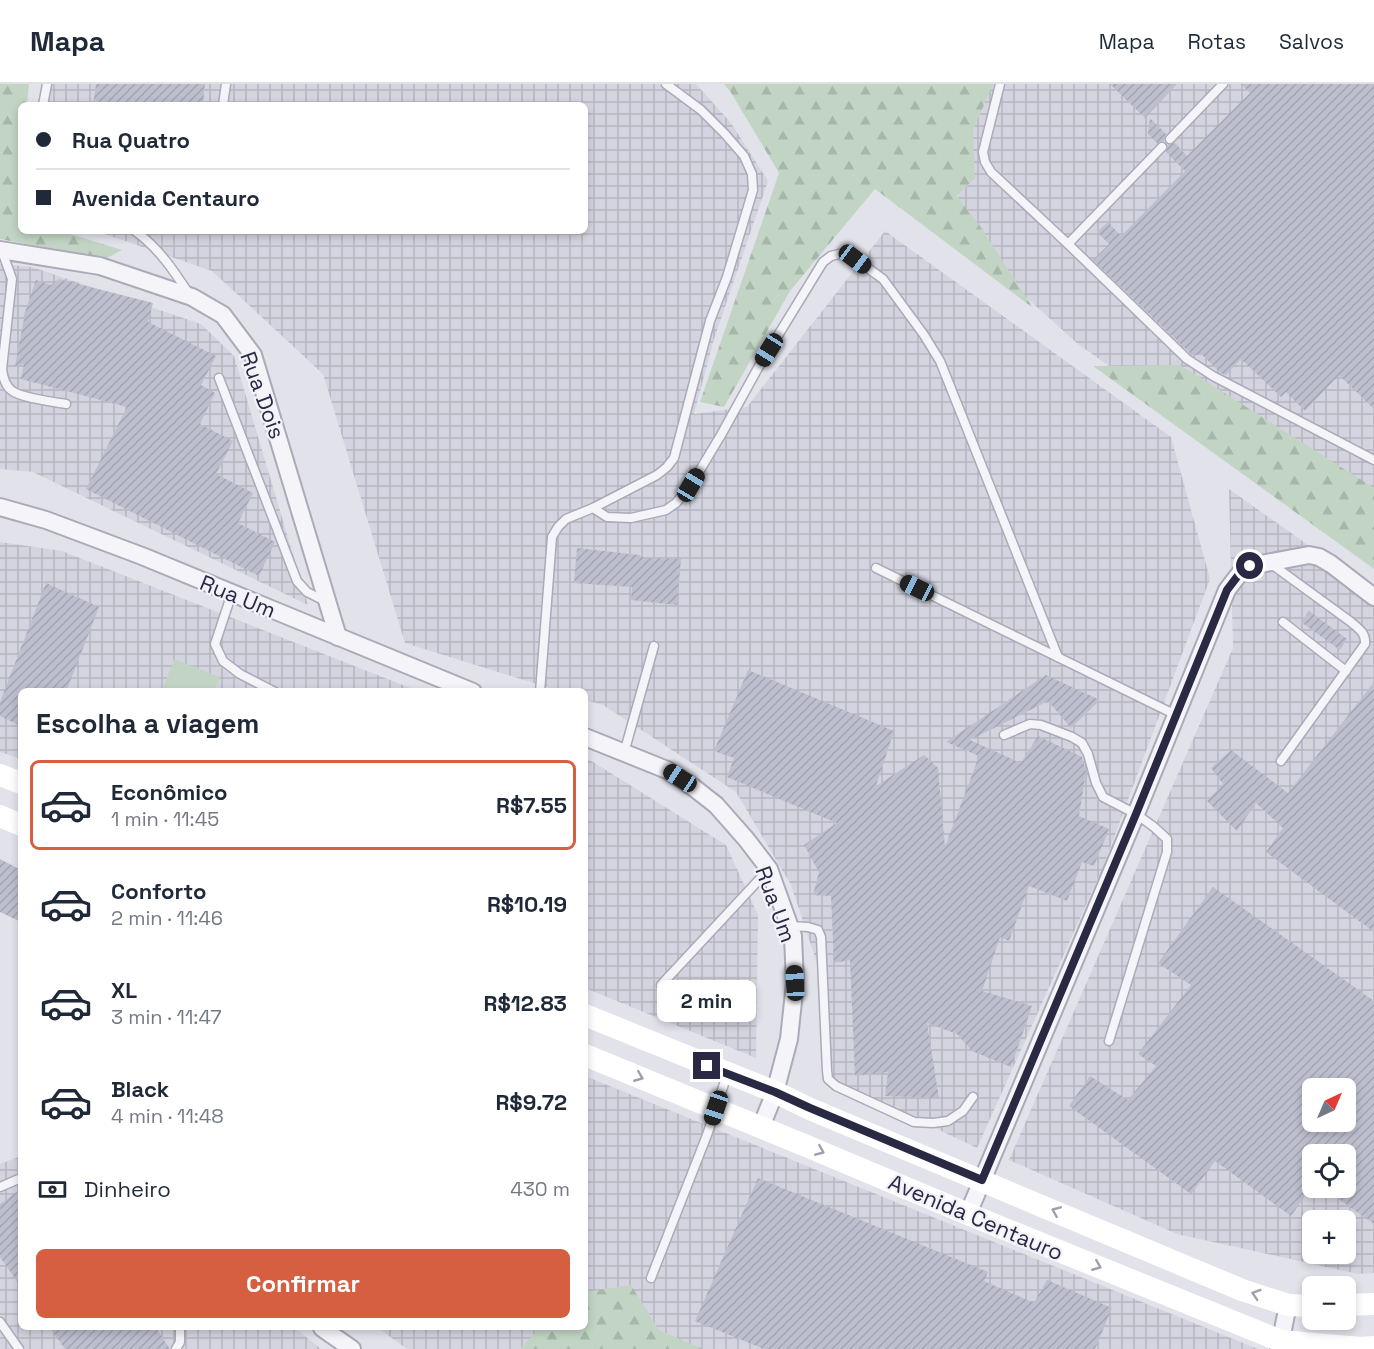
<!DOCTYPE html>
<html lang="pt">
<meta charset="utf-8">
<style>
body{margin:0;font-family:"Space Grotesk",sans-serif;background:#f2f2f3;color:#1f2937;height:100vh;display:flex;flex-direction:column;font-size:22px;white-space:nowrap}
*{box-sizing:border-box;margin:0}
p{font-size:20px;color:#747a83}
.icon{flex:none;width:33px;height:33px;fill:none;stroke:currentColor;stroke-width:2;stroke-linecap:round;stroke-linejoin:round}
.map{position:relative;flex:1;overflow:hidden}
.drawer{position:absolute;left:18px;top:604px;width:570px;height:642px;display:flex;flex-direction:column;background:#fff;border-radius:9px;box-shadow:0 3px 9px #0003}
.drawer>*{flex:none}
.hud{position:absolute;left:18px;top:18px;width:570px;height:132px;border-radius:9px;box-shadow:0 3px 9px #0003;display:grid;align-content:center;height:132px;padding:0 18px;background:#fff}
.needle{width:39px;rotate:44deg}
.tools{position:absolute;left:1302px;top:994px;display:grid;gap:12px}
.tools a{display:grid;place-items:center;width:54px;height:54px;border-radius:9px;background:#fff;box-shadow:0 3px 9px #0003;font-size:30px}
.end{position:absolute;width:27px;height:27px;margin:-14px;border:8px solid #292944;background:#fff;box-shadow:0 0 0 3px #fff}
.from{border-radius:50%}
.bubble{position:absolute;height:42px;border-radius:9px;background:#fff;box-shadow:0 3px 9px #0003;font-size:20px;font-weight:700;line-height:42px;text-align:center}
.car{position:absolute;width:18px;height:36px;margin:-18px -9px;border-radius:8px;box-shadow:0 0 4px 2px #0007;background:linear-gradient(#222 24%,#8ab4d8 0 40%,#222 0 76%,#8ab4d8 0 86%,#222 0)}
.hud b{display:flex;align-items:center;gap:21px;height:57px;font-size:22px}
.hud b+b{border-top:2px solid #e0e1e3}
.hud i{width:15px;height:15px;background:#1f2937}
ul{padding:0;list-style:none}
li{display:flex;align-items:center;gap:18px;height:90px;margin:0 12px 9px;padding:0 6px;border:3px solid transparent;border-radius:9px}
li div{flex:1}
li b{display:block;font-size:22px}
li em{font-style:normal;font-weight:700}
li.on{border-color:#d65e41}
li>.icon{width:54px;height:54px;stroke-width:1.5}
h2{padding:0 18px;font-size:27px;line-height:72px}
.pay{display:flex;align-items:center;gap:15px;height:66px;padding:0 18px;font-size:22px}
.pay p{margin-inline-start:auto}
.button{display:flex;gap:12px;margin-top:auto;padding:12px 18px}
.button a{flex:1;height:69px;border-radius:9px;background:#d65e41;color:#fff;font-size:24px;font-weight:700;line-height:69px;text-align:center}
header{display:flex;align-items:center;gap:36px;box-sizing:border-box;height:84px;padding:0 30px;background:#fff;border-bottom:2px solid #e0e1e3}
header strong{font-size:28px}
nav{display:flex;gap:33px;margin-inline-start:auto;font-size:21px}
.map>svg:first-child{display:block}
.industrial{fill:url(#industrial-grid);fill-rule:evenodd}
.forest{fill:url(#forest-firs)}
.pitch{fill:#c2d5c4}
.building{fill:url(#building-hatch);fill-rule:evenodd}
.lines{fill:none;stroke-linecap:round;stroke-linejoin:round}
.lane-casing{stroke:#aaaab9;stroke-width:11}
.street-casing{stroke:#aaaab9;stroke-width:20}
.lane{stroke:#f5f5f9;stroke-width:8}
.street{stroke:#f5f5f9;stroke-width:16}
.secondary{stroke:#fff;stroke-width:22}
.oneway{stroke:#9f9fab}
.route{stroke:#292944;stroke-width:8}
.labels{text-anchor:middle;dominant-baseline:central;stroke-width:4.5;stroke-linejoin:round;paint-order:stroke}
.street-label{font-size:22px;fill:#292944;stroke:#f2f2f8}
</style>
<header>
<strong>Mapa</strong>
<nav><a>Mapa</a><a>Rotas</a><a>Salvos</a></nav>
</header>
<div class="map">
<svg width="1374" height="1265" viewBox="0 0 1374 1265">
<defs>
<pattern id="industrial-grid" width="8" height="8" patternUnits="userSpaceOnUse" patternTransform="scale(1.5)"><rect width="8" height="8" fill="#d4d4e0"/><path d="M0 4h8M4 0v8" fill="none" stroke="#b6b6c1"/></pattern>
<pattern id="forest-firs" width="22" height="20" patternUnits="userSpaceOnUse" patternTransform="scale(1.5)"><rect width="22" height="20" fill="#c2d5c4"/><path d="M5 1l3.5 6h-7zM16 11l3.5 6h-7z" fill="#a7b7aa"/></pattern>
<pattern id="building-hatch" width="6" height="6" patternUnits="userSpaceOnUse" patternTransform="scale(1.5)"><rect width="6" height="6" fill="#bebfce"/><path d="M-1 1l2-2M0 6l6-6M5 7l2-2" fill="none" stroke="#a3a4b2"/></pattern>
</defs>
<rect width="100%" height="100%" fill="#e2e2eb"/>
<g class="industrial">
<polygon points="46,0 696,0 731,39 768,97 714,255 694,330 747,323 885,147 1171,353 1210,495 1103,783 977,1064 830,994 821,891 791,801 736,708 603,621 585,616 585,608 559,607 405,559 323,290 212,187 96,147 585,147 585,21 45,21"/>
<polygon points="984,0 1374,0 1374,470 1078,260 950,145"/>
<polygon points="0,180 32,183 201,240 234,272 308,521 33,388 0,385"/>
<path d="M1229 405 1374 508V1189L1358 1190 1177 1150 1009 1076 1233 564ZM1312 1005H1346V1038H1312ZM1312 1071H1346V1104H1312ZM1312 1137H1346V1170H1312Z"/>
<polygon points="0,458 62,467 418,607 21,608 21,675 0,668"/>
<polygon points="585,673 726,761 758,831 756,974 585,904"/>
<polygon points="585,992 1258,1265 407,1265 378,1244 585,1244"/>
<polygon points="21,1072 21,1244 295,1244 321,1265 0,1265 0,1080"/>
</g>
<g class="forest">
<polygon points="0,0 29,0 27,21 21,21 21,147 61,147 122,166 105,175 0,155"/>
<polygon points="724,0 993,0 973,46 975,94 957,112 980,142 1033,224 875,105 790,207 724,323 700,318 779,89 730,7"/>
<polygon points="1180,281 1374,404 1374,485 1093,282"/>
<polygon points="631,1201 659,1246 703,1265 521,1265 521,1264 539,1244 585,1244 585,1208"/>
</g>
<polygon class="pitch" points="174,575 220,593 214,607 162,607"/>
<g class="building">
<polygon points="96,0 205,0 203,21 93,21"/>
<polygon points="1110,0 1177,0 1145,34"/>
<polygon points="1241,0 1374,0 1374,325 1339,291 1305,327 1286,308 1281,313 1241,275 1226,291 1221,289 1200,269 1194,272 1191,270 1093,176 1109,160 1097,148 1108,138 1121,152 1185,87 1166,68 1168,61 1175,59 1187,72 1250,9"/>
<polygon points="1150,34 1166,50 1164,57 1157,59 1148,50"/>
<polygon points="59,195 153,219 148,238 216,272 201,301 215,309 200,340 233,357 216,390 253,409 238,439 275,458 259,492 86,405 127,323 21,295 24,280 15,282 24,235 23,234 36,196 51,201"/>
<polygon points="577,464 639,471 645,474 681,475 677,521 631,516 632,503 574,499"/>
<polygon points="46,499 99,523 66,608 21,608 21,642 0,632 0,618"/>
<polygon points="1309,527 1347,555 1340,566 1301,538"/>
<polygon points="748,586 894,647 876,702 924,671 938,684 945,763 979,672 946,658 1046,591 1100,616 1071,644 1048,617 970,656 1021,679 1038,652 1082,673 1086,687 1079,732 1109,745 1094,782 1082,778 1067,817 1029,802 1009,857 1000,853 982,907 1032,922 1011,983 972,967 957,950 927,939 939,1014 885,1012 888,988 855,992 850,876 834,879 831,812 813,811 819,788 804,761 837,739 727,693 734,674 714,667"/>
<polygon points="1374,598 1374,848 1266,768 1283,744 1256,719 1237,747 1207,717 1223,700 1211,684 1231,666 1288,709"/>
<polygon points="0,775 21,786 21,838 0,828"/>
<path d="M1213 803 1374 917V1140L1323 1104H1346V1071H1312V1102L1291 1132 1215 1077 1191 1110 1069 1022 1090 992 1128 1016 1156 982 1138 970 1191 901 1158 879ZM1312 1005H1346V1038H1312Z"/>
<polygon points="758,1094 988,1188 984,1197 1034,1219 1047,1196 1112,1224 1095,1265 764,1265 695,1237"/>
<polygon points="21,1105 21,1203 0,1173 0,1120"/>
<polygon points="50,1244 156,1244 170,1265 65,1265"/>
</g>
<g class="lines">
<g class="lane-casing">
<g id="lane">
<polyline points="1000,0 983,68 985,78 991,88 1068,160 1187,275 1213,292 1374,376"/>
<polyline points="43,21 47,0"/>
<polyline points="223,21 226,0"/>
<polyline points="1170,55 1223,0"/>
<path d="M135 147C158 163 174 187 189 210"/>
<polyline points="1068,160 1162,63"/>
<path d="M2 167 12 195 2 285C3 293 5 301 11 306 20 314 54 318 66 320"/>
<polyline points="219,294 297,497 307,508 327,518"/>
<polyline points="593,424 607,433 631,434 666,426 676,419 691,401 721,351 758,284 823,178 831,172 843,169 855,175 883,195 924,251 940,277 1058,573"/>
<path d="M1270 479 1351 538C1359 545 1366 549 1365 560L1281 677"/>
<polyline points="876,484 1176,631"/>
<polyline points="232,509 215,560 223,577 240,590 275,608"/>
<polyline points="1283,538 1346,587"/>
<polyline points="540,608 552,453 558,443 566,435 593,424 657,391 667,383 674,374 710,237 727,193 753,106 752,90 744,72 725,50 701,26 666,0"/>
<polyline points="1004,651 1030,640 1041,641 1072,653 1082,659 1088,670 1096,699 1103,713 1136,730 1154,743 1167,755 1167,768 1109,957"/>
<polyline points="624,669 654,562"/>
<polyline points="789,842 808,843 818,846 821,853 827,987 828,995 836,1002 914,1038 933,1039 948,1037 963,1027 973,1013"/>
<polyline points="661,901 769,785"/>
<polyline points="0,1103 21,1094"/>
<polyline points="651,1194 707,1051 727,991"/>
<polyline points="0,1238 19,1265"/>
<polyline points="176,1265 180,1258 180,1244"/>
</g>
</g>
<g class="street-casing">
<g id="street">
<polyline points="0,166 100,182 192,213 223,231 253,271 338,553"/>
<polyline points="0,423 46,436 142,472 473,608"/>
<polyline points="585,653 667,686 693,703 716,721 746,755 769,785 793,852 795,899 789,955 775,1008 761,1043"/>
<polyline points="968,1130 1136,730 1227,506 1240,489 1250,482 1309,471 1319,473 1331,480 1374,513"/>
<polyline points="322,1244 352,1265"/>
<polyline points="1279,1265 1288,1221"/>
</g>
</g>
<use href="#lane" class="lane"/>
<use href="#street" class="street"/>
<g class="secondary">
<polyline points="0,691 21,699"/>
<polyline points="0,732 21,741"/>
<polyline points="585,931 775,1008 810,1025 1242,1206 1288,1221 1312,1222"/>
<polyline points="585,971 804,1061 968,1130 1281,1257 1360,1264 1374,1263"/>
<polyline points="1346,1221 1374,1220"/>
</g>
</g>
<defs><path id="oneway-chevron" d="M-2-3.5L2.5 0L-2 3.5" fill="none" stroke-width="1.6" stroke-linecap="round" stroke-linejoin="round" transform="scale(1.5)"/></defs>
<g class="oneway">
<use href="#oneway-chevron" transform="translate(639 993) rotate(22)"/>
<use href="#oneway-chevron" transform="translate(820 1067) rotate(23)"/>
<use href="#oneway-chevron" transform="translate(1056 1127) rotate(-157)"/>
<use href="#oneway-chevron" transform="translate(1097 1182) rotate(22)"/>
<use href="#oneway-chevron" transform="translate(1256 1210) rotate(-162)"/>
</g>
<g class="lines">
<polyline class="route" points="707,982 775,1008 810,1024 982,1096 1136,730 1227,506 1240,489 1250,482"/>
</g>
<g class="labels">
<g class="street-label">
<text transform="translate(263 311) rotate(70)">Rua Dois</text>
<text transform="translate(238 512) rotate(22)">Rua Um</text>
<text transform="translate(776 820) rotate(70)">Rua Um</text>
<text transform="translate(976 1133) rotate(23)">Avenida Centauro</text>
</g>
</g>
</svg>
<div class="tools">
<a><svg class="needle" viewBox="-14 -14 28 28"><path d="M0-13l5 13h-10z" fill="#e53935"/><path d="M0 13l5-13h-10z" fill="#747a83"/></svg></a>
<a><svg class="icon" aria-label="locate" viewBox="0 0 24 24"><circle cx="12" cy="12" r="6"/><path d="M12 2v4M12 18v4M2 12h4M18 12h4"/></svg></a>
<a>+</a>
<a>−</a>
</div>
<i class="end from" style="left:1250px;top:482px"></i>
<i class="end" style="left:707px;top:982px"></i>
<div class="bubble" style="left:657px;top:896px;width:99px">2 min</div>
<i class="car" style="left:855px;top:175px;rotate:127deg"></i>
<i class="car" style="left:769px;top:266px;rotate:212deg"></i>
<i class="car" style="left:691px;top:401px;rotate:31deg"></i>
<i class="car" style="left:917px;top:504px;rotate:296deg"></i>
<i class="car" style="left:680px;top:694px;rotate:303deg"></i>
<i class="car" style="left:795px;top:899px;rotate:357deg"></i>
<i class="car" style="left:716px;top:1024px;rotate:199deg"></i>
<div class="hud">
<b><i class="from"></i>Rua Quatro</b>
<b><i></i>Avenida Centauro</b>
</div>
<section class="drawer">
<h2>Escolha a viagem</h2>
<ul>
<li class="on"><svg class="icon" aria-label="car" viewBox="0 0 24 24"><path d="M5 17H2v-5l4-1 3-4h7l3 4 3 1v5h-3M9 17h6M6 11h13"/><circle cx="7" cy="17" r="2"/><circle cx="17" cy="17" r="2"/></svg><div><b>Econômico</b><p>1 min · 11:45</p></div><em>R$7.55</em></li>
<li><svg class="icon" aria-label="car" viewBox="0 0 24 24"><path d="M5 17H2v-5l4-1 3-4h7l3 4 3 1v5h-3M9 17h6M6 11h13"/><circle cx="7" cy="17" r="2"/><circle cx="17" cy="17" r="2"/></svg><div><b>Conforto</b><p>2 min · 11:46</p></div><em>R$10.19</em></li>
<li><svg class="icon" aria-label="car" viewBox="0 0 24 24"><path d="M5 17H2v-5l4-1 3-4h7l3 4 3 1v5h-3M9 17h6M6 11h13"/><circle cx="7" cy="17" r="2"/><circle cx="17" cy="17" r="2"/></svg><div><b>XL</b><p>3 min · 11:47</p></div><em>R$12.83</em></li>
<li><svg class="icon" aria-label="car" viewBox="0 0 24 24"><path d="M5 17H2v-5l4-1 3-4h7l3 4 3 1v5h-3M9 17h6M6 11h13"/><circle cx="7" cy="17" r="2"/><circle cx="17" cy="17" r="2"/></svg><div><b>Black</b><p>4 min · 11:48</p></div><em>R$9.72</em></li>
</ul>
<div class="pay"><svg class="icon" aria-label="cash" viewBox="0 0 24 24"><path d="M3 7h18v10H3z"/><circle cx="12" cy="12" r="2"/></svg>Dinheiro<p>430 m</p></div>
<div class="button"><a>Confirmar</a></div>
</section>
</div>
